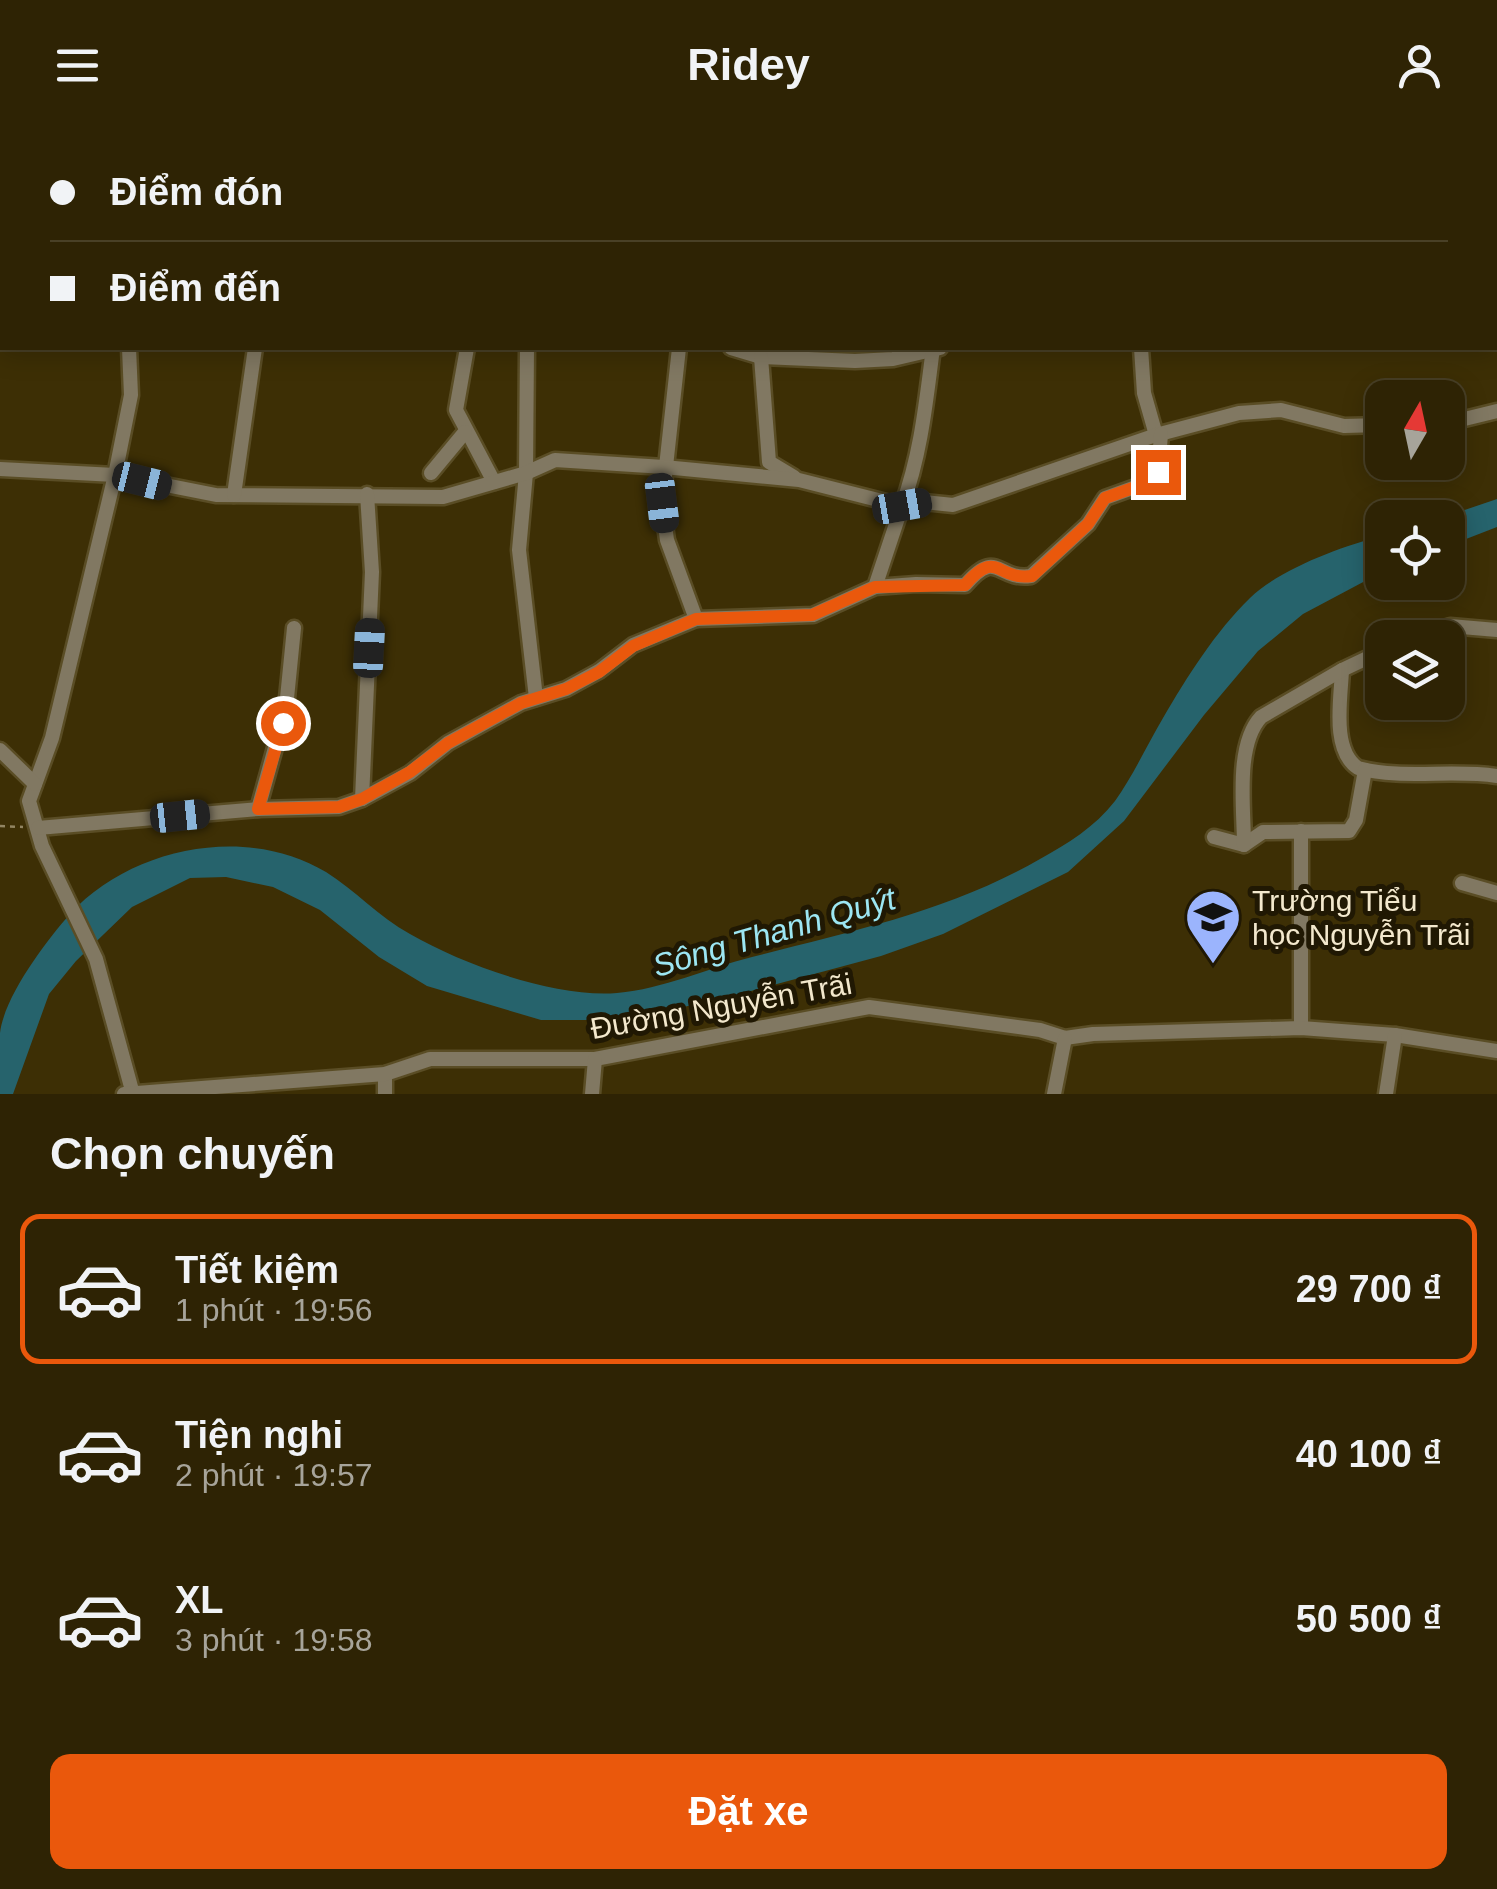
<!DOCTYPE html>
<html lang="vi">
<meta charset="utf-8">
<style>
body{margin:0;font-family:Arial,sans-serif;background:#362b0e;color:#f1f3f6;height:100vh;display:flex;flex-direction:column;font-size:38px;white-space:nowrap}
*{box-sizing:border-box;margin:0}
p{font-size:32px;color:#a7a49a}
.icon{flex:none;width:55px;height:55px;fill:none;stroke:currentColor;stroke-width:2;stroke-linecap:round;stroke-linejoin:round}
.map{position:relative;height:964px;overflow:hidden}
.side{display:flex;flex-direction:column;background:#2e2304;flex:1}
.side>*{flex:none}
.top-card{position:absolute;left:0px;top:0px;width:1498px;height:220px;box-shadow:0 5px 25px #0003,0 0 0 2px #494026;display:grid;align-content:center;height:220px;padding:0 50px;background:#2e2304}
.needle{width:65px;rotate:9deg}
.buttons{position:absolute;left:1365px;top:250px;display:grid;gap:20px}
.buttons a{display:grid;place-items:center;width:100px;height:100px;border-radius:20px;background:#2e2304;box-shadow:0 5px 25px #0003,0 0 0 2px #494026;font-size:50px}
.end{position:absolute;width:45px;height:45px;margin:-22px;border:12px solid #ea580c;background:#fff;box-shadow:0 0 0 5px #fff}
.from{border-radius:50%}
.car{position:absolute;width:30px;height:60px;margin:-30px -15px;border-radius:12px;box-shadow:0 0 8px 2px #0007;background:linear-gradient(#222 24%,#8ab4d8 0 40%,#222 0 76%,#8ab4d8 0 86%,#222 0)}
.top-card b{display:flex;align-items:center;gap:35px;height:95px;font-size:38px}
.top-card b+b{border-top:2px solid #494026}
.top-card i{width:25px;height:25px;background:#f1f3f6}
ul{padding:0;list-style:none}
li{display:flex;align-items:center;gap:30px;height:150px;margin:0 20px 15px;padding:0 30px;border:5px solid transparent;border-radius:20px}
li div{flex:1}
li b{display:block;font-size:38px}
li em{font-style:normal;font-weight:700}
li.on{border-color:#ea580c}
li>.icon{width:90px;height:90px;stroke-width:1.5}
h2{padding:0 50px;font-size:45px;line-height:120px}
.button{display:flex;gap:20px;margin-top:auto;padding:20px 50px}
.button a{flex:1;height:115px;border-radius:20px;background:#ea580c;color:#fff;font-size:40px;font-weight:700;line-height:115px;text-align:center}
header{display:flex;justify-content:space-between;align-items:center;height:130px;padding:0 50px;background:#2e2304;font-size:45px;font-weight:700}
.map>svg:first-child{display:block}
.water{fill:#26636c}
.lines{fill:none;stroke-linecap:round;stroke-linejoin:round}
.minor-casing{stroke:#5a4d25;stroke-width:19}
.path{stroke:#928562;stroke-width:2.5;stroke-dasharray:5 5;stroke-linecap:butt}
.minor{stroke:#817862;stroke-width:14}
.route{stroke:#ea580c;stroke-width:12}
.labels{text-anchor:middle;dominant-baseline:central;stroke-width:10;stroke-linejoin:round;paint-order:stroke}
.poi-label{font-size:30px;fill:#f3e8cd;stroke:#201803;text-anchor:start}
.street-label{font-size:30px;fill:#f3e8cd;stroke:#201803}
.water-label{font-size:32px;font-style:italic;fill:#9ce6f3;stroke:#201803}
</style>
<header><svg class="icon" aria-label="menu" viewBox="0 0 24 24"><path d="M4 6h16M4 12h16M4 18h16"/></svg>Ridey<svg class="icon" aria-label="person" viewBox="0 0 24 24"><circle cx="12" cy="8" r="4"/><path d="M4 21q1-7 8-7t8 7"/></svg></header>
<div class="map">
<svg width="1497" height="964" viewBox="0 0 1497 964">
<rect width="100%" height="100%" fill="#3d2f05"/>
<g class="water">
<polygon points="1497,369 1497,397 1448,416 1448,388 1444,387"/>
<path d="M1382 406V442L1303 484 1258 521 1204 585 1124 691 1068 742 943 804 881 826 721 869 622 890H541L427 856 379 827 320 780 273 757 226 747 190 748 132 777 76 831 49 864 13 964H0C0 944 0 923 0 903 4 867 46 811 70 784 131 717 247 694 326 742 355 760 379 787 410 804 464 835 555 868 617 863 663 859 708 838 752 827 852 801 949 781 1040 729 1067 714 1095 697 1115 671 1133 646 1147 615 1163 588 1187 547 1215 502 1250 468 1280 439 1342 416 1382 406Z"/>
</g>
<g class="lines">
<g class="minor-casing">
<g id="minor">
<polyline points="128,0 128,2"/>
<polyline points="318,0 333,2"/>
<polyline points="260,2 305,0"/>
<polyline points="374,2 375,0"/>
<polyline points="517,2 517,0"/>
<polyline points="578,2 579,0"/>
<polyline points="765,2 765,0"/>
<polyline points="1010,2 1017,0"/>
<polyline points="1141,2 1141,0"/>
<polyline points="0,54 2,54"/>
<polyline points="129,218 131,265 115,345 52,608 29,671 42,716 96,829 133,964"/>
<polyline points="467,218 456,280 494,352"/>
<polyline points="527,218 526,343 519,420 536,568"/>
<polyline points="679,218 662,373 667,410 696,489"/>
<polyline points="731,218 761,227 855,231 893,229 940,218"/>
<polyline points="1141,218 1144,263 1156,305"/>
<polyline points="761,227 769,332 794,347"/>
<polyline points="1448,293 1497,281"/>
<path d="M0 339 115 345 216 365 443 367 526 343 555 330 664 337 799 350 902 376C921 324 926 272 933 218"/>
<polyline points="431,343 465,302"/>
<polyline points="234,365 255,218"/>
<polyline points="875,457 902,376 924,372 953,375 1156,305 1239,283 1281,280 1344,296 1382,295"/>
<polyline points="1411,508 1450,496 1497,500"/>
<path d="M1342 540C1341 568 1331 620 1358 638 1403 650 1451 639 1497 646"/>
<polyline points="0,620 35,654"/>
<polyline points="362,669 372,442 367,364"/>
<polyline points="258,679 286,578 294,498"/>
<path d="M38 698 258 679 339 677 362 669 410 643 448 613 521 573 566 559 599 541 633 515 696 489 813 485 875 457 916 454 965 455C998 417 996 451 1031 446L1088 394 1105 368 1144 354 1158 343 1161 304"/>
<polyline points="1214,707 1244,715 1263,702 1349,701 1356,690 1365,640"/>
<path d="M1244 715C1244 678 1235 615 1261 587L1342 540 1382 521"/>
<polyline points="1462,753 1497,763"/>
<polyline points="1301,898 1301,701"/>
<polyline points="385,944 385,964"/>
<polyline points="124,964 385,944 430,929 595,929 869,877 1040,900 1065,908 1093,904 1301,898 1395,905 1497,921"/>
<polyline points="592,964 595,929"/>
<polyline points="1054,964 1065,908"/>
<polyline points="1386,964 1395,905"/>
</g>
</g>
<polyline class="path" points="0,696 23,697"/>
<use href="#minor" class="minor"/>
</g>
<g class="lines">
<path class="route" d="M283 593 258 679 339 677 362 669 410 642 448 613 521 573 566 559 599 542 633 516 696 489 812 485 875 457 965 455C998 417 996 451 1032 446L1088 394 1105 368 1144 354 1158 342"/>
</g>
<defs>
<g id="school-pin" transform="scale(2.875)"><path d="M0 17L-7.5 6A9.5 9.5 0 1 1 7.5 6Z" fill="#9bb4fd" stroke="#201803"/><path d="M0-5L7-2L0 1L-7-2ZM-4 1L0 2.5L4 1V4Q0 6-4 4Z" fill="#111"/></g>
</defs>
<g fill-rule="evenodd">
<use href="#school-pin" x="1213" y="787"/>
</g>
<g class="labels">
<g class="poi-label">
<text x="1252" y="770">Trường Tiểu<tspan x="1252" dy="34">học Nguyễn Trãi</tspan></text>
</g>
<g class="street-label">
<text transform="translate(721 876) rotate(-10)">Đường Nguyễn Trãi</text>
</g>
<g class="water-label">
<text transform="translate(774 802) rotate(-16)">Sông Thanh Quýt</text>
</g>
</g>
</svg>
<div class="buttons">
<a><svg class="needle" viewBox="-14 -14 28 28"><path d="M0-13l5 13h-10z" fill="#e53935"/><path d="M0 13l5-13h-10z" fill="#a7a49a"/></svg></a>
<a><svg class="icon" aria-label="locate" viewBox="0 0 24 24"><circle cx="12" cy="12" r="6"/><path d="M12 2v4M12 18v4M2 12h4M18 12h4"/></svg></a>
<a><svg class="icon" aria-label="layers" viewBox="0 0 24 24"><path d="M12 4l9 5-9 5-9-5zM3 14l9 5 9-5"/></svg></a>
</div>
<i class="end from" style="left:283px;top:593px"></i>
<i class="end" style="left:1158px;top:342px"></i>
<i class="car" style="left:142px;top:351px;rotate:104deg"></i>
<i class="car" style="left:662px;top:373px;rotate:173deg"></i>
<i class="car" style="left:902px;top:376px;rotate:80deg"></i>
<i class="car" style="left:369px;top:518px;rotate:3deg"></i>
<i class="car" style="left:180px;top:686px;rotate:84deg"></i>
<div class="top-card">
<b><i class="from"></i>Điểm đón</b>
<b><i></i>Điểm đến</b>
</div>
</div>
<section class="side">
<h2>Chọn chuyến</h2>
<ul>
<li class="on"><svg class="icon" aria-label="car" viewBox="0 0 24 24"><path d="M5 17H2v-5l4-1 3-4h7l3 4 3 1v5h-3M9 17h6M6 11h13"/><circle cx="7" cy="17" r="2"/><circle cx="17" cy="17" r="2"/></svg><div><b>Tiết kiệm</b><p>1 phút · 19:56</p></div><em>29 700 ₫</em></li>
<li><svg class="icon" aria-label="car" viewBox="0 0 24 24"><path d="M5 17H2v-5l4-1 3-4h7l3 4 3 1v5h-3M9 17h6M6 11h13"/><circle cx="7" cy="17" r="2"/><circle cx="17" cy="17" r="2"/></svg><div><b>Tiện nghi</b><p>2 phút · 19:57</p></div><em>40 100 ₫</em></li>
<li><svg class="icon" aria-label="car" viewBox="0 0 24 24"><path d="M5 17H2v-5l4-1 3-4h7l3 4 3 1v5h-3M9 17h6M6 11h13"/><circle cx="7" cy="17" r="2"/><circle cx="17" cy="17" r="2"/></svg><div><b>XL</b><p>3 phút · 19:58</p></div><em>50 500 ₫</em></li>
</ul>
<div class="button"><a>Đặt xe</a></div>
</section>
